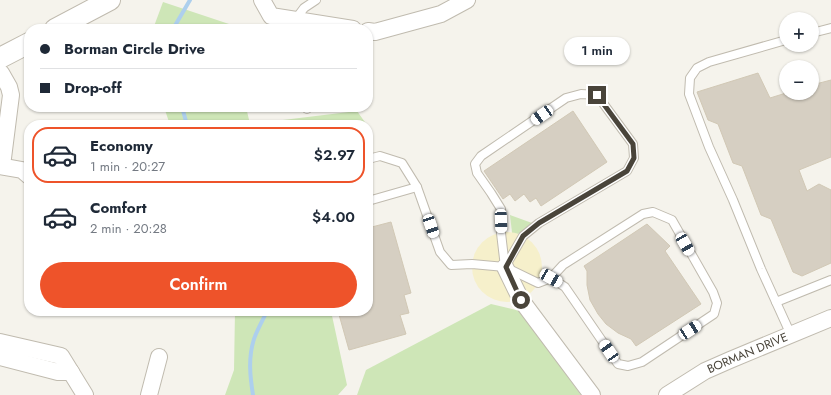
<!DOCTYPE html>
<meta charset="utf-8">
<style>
body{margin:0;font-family:Jost,sans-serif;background:#f2f2f3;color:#1f2937;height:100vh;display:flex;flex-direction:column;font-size:15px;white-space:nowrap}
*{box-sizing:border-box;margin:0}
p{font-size:13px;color:#747a83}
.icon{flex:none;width:22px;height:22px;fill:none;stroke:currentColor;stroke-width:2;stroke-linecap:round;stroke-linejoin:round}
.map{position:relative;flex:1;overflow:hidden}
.details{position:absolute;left:24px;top:120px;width:349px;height:196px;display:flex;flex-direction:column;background:#fff;border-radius:16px;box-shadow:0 1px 3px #0004}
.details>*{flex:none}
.hud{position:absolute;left:24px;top:24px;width:349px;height:88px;border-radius:16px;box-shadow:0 1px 3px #0004;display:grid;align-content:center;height:88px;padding:0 16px;background:#fff}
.tools{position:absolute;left:779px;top:12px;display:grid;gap:8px}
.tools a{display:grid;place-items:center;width:40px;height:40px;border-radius:50%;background:#fff;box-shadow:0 1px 3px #0004;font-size:20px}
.end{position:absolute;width:18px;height:18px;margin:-9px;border:5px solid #49443a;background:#fff;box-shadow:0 0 0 2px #fff}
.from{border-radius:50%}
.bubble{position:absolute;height:28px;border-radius:14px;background:#fff;box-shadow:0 1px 3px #0004;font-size:13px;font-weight:600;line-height:28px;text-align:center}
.car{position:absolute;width:12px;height:24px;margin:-12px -6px;border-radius:5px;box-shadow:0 0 3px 1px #0007;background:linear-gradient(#fff 24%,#345 0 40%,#fff 0 76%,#345 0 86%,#fff 0)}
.hud b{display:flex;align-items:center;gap:14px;height:38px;font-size:15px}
.hud b+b{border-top:1px solid #e0e1e3}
.hud i{width:10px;height:10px;background:#1f2937}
ul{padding:7px 0 0;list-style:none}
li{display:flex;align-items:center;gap:12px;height:56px;margin:0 8px 6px;padding:0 8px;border:2px solid transparent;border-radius:16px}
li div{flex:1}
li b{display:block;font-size:15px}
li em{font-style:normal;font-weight:600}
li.on{border-color:#ee532a}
li>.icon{width:36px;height:36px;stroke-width:1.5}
.button{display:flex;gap:8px;margin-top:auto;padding:8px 16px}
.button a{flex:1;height:46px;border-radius:24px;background:#ee532a;color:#fff;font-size:16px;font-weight:600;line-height:46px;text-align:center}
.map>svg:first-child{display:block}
.green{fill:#cee6b7}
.sand{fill:#f6f0cb}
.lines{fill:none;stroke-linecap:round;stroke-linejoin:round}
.stream{stroke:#adcfed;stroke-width:4}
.building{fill:#d6cfc2;stroke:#d1c8b5}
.service-casing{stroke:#c0bbaf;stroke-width:10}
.minor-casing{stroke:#c0bbaf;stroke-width:18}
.tertiary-casing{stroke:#c0bbaf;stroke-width:22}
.service{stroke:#fff;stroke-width:8}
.minor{stroke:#fff;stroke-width:16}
.tertiary{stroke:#fff;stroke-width:20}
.route{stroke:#49443a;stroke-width:5}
.labels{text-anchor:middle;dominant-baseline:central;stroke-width:4;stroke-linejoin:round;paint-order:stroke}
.street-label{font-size:12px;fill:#49443a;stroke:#fff}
</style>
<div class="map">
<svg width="831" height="395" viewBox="0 0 831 395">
<rect width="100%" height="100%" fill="#f5f3ec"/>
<g class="green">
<polygon points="163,2 229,24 230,29 153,29"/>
<polygon points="164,107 246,107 250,124 357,111 367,125 170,125"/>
<polygon points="510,215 532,223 518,234 512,233"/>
<polygon points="491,304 520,311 581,395 357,395 366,370"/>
<polygon points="235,311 331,311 347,385 338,395 225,395 234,370"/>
</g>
<circle class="sand" cx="507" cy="267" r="35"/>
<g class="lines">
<g class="stream">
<polyline points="173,29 190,0"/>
<polyline points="182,107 187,125"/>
<path d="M253 395C250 376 248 358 254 339 257 330 263 320 267 311"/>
</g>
</g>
<g class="building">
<polygon points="758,73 770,98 786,93 812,93 812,85 831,80 831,157 799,170 807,191 819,184 831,190 831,263 802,276 793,272 771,219 761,215 742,166 733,163 718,124 708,120 697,92"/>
<polygon points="573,111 607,162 541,206 536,198 530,202 524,194 515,201 510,194 503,199 484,171"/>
<polygon points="391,222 411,293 404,295 409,313 400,315 406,334 349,350 338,311 368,311 368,228"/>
<polygon points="647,224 670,246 665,251 701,304 636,346 631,339 618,333 606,324 598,314 590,300 587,285 587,271 584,266"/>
</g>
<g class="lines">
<g class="service-casing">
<g id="service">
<polyline points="296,29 295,20 304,8 316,0"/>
<polyline points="812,33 831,28"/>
<polyline points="786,40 709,62 697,68 690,78 689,94 709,147 733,200 761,269 791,335"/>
<polygon points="581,94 597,95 633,144 634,158 627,171 539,223 523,236 505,267 501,233 501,209 491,193 477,173 475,164 481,156 566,98"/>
<polyline points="307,107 307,109"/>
<polyline points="368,159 380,156 402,163 417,187 440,252 451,265 472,264 505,267 538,283 551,278 565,287 618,364 628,366 642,362 714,314 717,303 713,292 672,220 653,212 643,214 563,265 551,278"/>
<polyline points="368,201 417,187"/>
<polyline points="776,302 831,280"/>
</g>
</g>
<g class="minor-casing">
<g id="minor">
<polyline points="262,0 271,16 353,29"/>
<polyline points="368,31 375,32 441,14 467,0"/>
<polyline points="0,165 3,158 11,95 9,87 1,73"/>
<polyline points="0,166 22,170 29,176"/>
<polyline points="505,267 521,300 592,395"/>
<polyline points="0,342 61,356 85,395"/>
<polyline points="0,357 58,372 71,372"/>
<polyline points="149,395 159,357"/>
<path id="s1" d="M667 395 705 371 730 360 831 318"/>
</g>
</g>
<g class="tertiary-casing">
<g id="tertiary">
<polyline points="55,29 110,0"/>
<polyline points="0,58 29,43"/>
</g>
</g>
<use href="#service" class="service"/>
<use href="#minor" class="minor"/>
<use href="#tertiary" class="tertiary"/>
</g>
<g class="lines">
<polyline class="route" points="521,300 506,267 523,236 539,223 627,171 634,158 633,144 597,95"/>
</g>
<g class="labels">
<g class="street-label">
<text stroke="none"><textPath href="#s1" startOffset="91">BORMAN DRIVE</textPath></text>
</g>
</g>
</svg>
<div class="tools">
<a>+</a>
<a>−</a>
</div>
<i class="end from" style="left:521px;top:300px"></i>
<i class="end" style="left:597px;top:95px"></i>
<div class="bubble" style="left:564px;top:37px;width:66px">1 min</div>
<i class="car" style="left:542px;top:115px;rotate:236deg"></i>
<i class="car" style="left:501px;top:221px;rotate:178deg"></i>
<i class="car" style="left:431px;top:226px;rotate:161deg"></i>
<i class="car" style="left:685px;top:244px;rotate:150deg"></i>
<i class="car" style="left:551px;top:278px;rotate:120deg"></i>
<i class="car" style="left:690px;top:330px;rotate:57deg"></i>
<i class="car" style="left:609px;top:351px;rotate:326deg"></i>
<div class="hud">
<b><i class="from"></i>Borman Circle Drive</b>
<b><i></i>Drop-off</b>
</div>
<section class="details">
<ul>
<li class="on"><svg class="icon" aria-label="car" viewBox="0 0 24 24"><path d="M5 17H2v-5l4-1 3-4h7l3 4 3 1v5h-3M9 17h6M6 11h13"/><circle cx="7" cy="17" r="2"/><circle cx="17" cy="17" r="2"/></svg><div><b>Economy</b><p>1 min · 20:27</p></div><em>$2.97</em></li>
<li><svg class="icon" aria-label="car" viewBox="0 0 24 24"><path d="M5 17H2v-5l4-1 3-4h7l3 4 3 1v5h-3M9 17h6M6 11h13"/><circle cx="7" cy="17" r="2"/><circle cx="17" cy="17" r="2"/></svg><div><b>Comfort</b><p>2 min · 20:28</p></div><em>$4.00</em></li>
</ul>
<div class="button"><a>Confirm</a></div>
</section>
</div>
